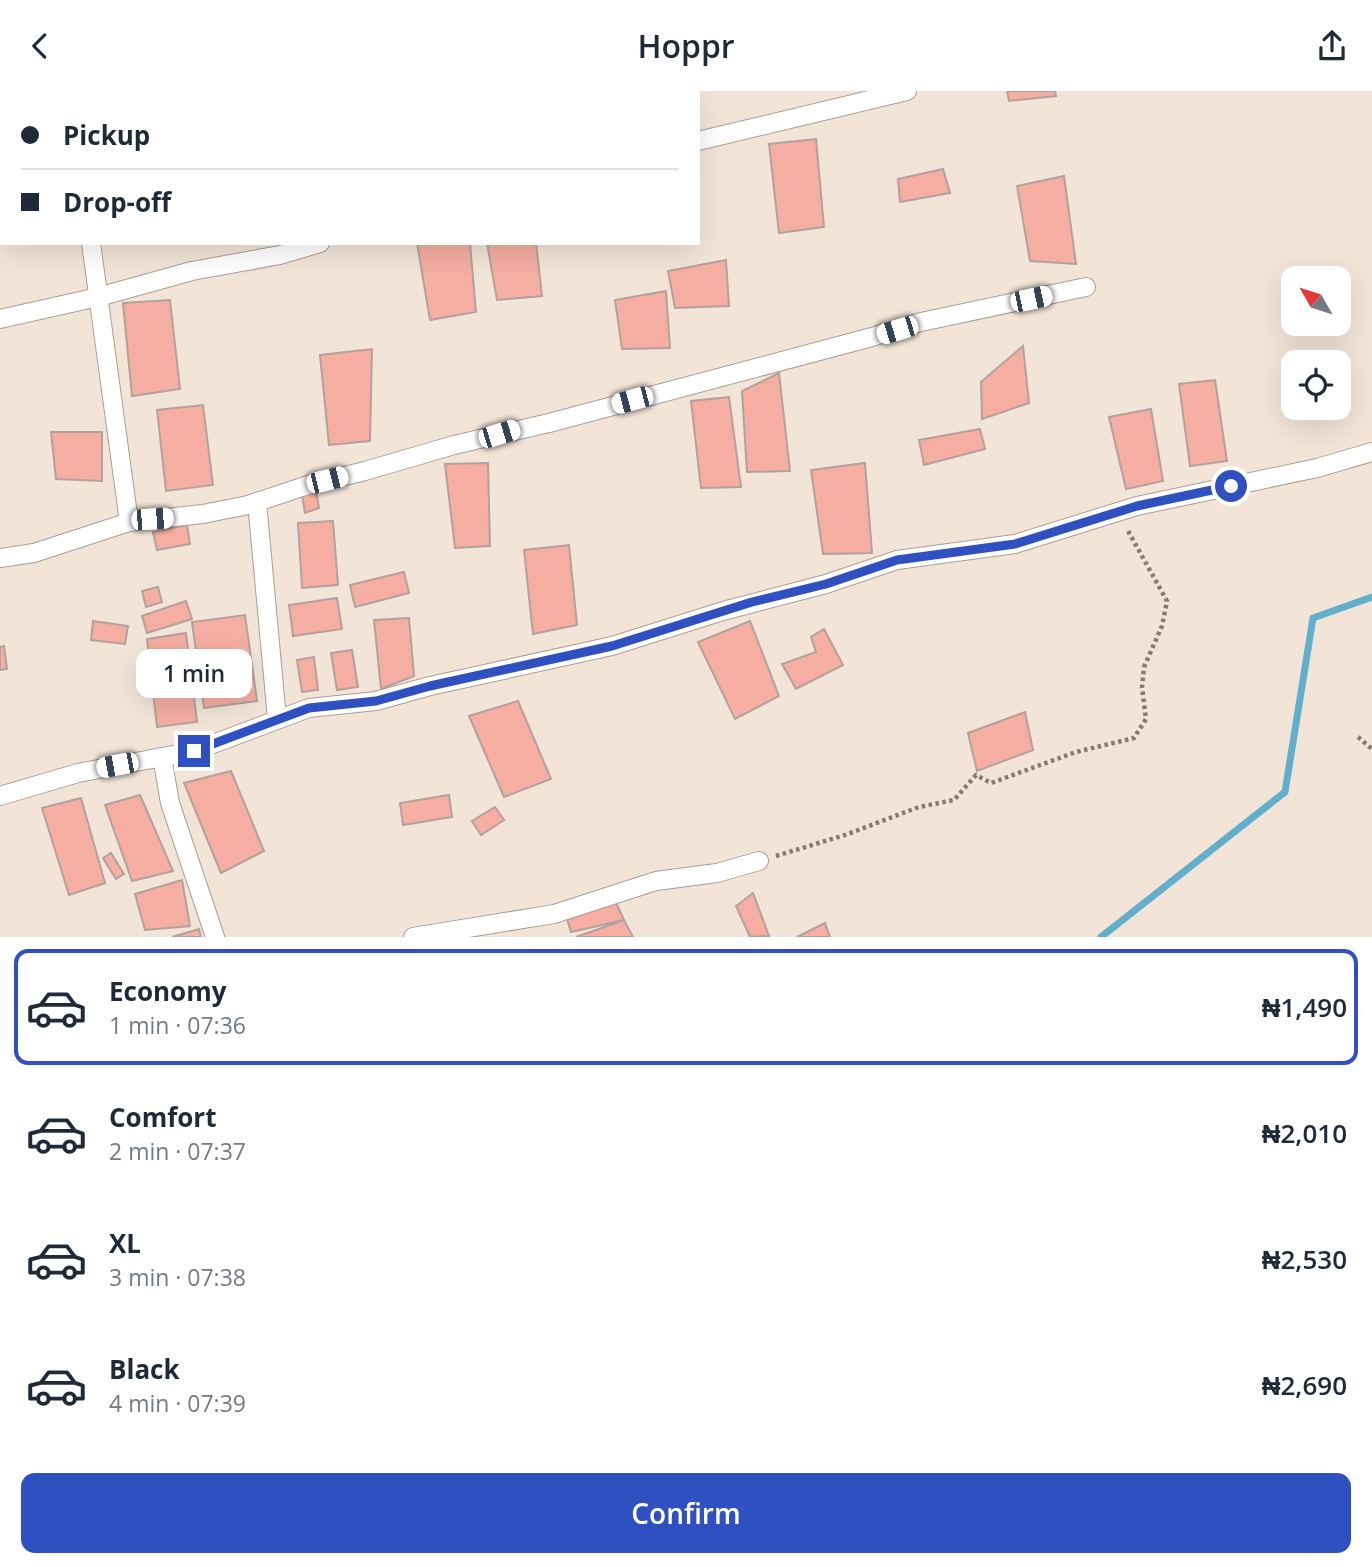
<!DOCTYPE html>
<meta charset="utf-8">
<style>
body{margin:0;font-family:"Open Sans",sans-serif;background:#f2f2f3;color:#1f2937;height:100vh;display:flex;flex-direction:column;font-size:26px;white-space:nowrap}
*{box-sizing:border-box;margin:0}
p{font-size:23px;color:#747a83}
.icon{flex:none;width:38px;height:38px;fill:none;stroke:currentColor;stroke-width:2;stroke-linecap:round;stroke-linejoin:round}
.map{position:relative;height:846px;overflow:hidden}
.side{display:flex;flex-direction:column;background:#fff;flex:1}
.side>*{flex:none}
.top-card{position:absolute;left:0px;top:0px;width:700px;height:154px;box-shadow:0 7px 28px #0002;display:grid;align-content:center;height:154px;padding:0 21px;background:#fff}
.needle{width:46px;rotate:309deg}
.controls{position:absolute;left:1281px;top:175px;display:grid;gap:14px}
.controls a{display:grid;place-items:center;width:70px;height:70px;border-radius:14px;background:#fff;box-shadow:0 7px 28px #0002;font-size:35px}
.end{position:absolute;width:32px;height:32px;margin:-16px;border:9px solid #2e50c0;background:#fff;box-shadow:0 0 0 4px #fff}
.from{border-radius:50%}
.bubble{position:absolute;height:49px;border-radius:14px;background:#fff;box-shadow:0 7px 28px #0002;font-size:23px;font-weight:600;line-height:49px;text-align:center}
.car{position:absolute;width:21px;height:42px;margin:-21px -10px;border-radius:9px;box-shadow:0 0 5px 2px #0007;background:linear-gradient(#fff 24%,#345 0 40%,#fff 0 76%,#345 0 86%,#fff 0)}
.top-card b{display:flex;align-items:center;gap:24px;height:66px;font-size:26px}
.top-card b+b{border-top:2px solid #e0e1e3}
.top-card i{width:18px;height:18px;background:#1f2937}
ul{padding:12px 0 0;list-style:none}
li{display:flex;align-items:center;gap:21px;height:116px;margin:0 14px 10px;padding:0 7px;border:4px solid transparent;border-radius:14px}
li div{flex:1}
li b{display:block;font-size:26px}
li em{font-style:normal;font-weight:600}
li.on{border-color:#2e50c0}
li>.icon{width:63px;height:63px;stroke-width:1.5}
.action{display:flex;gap:14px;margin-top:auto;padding:14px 21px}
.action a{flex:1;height:80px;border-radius:14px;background:#2e50c0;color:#fff;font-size:28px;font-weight:600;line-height:80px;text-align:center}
header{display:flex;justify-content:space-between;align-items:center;height:91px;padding:0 21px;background:#fff;font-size:32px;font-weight:600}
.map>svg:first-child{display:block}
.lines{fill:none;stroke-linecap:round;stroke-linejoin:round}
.stream{stroke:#61afca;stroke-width:7}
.building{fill:#f5aea1;stroke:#b3a19d;stroke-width:2}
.street-casing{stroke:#ab9e93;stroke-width:20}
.path{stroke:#837b72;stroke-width:4.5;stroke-dasharray:3.5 3.5;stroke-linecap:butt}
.street{stroke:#fff;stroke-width:18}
.route{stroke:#2e50c0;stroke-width:9}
</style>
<header><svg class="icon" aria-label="back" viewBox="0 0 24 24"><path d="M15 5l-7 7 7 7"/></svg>Hoppr<svg class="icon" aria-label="share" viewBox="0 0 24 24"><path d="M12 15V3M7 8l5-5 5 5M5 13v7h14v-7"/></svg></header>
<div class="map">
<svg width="1372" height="846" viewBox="0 0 1372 846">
<rect width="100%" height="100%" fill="#f2e5d8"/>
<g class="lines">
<polyline class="stream" points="1101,846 1285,701 1313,527 1372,506"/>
</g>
<g class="building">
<rect x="637" y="0" width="50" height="2"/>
<polygon points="1007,0 1055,0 1056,5 1009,10"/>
<polygon points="816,48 824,136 779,142 769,53"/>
<polygon points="943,78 950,102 900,111 898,88"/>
<polygon points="1064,85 1076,173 1030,170 1017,95"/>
<polygon points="417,152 470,152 476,221 430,229"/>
<polygon points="487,152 536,152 542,205 497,209"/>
<polygon points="726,169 729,215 675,217 668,180"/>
<polygon points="666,200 670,257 622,258 615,209"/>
<polygon points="170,209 180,298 132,305 123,212"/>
<polygon points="1023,255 1029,312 982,328 981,291"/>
<polygon points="372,258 370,350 329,354 320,264"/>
<polygon points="779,282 790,380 747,381 742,300"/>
<polygon points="1215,289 1227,370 1190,375 1179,293"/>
<polygon points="729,306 741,396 701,397 691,310"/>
<polygon points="203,314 213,394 166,400 157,319"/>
<polygon points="1151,318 1163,390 1126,398 1109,326"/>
<polygon points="980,338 985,358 924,374 919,349"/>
<polygon points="51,341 102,341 102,390 56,388"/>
<polygon points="488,372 490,455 455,457 445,373"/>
<polygon points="865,372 872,462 823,463 811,379"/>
<polygon points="316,399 319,417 305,422 302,404"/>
<polygon points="333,430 338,494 302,497 298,432"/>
<polygon points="187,434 190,453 157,459 153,441"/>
<polygon points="569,454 577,534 533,543 524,459"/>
<polygon points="404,481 409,502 355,516 350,494"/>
<polygon points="158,496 162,511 146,516 142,500"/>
<polygon points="337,507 342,538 293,545 289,514"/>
<polygon points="186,510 192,528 147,542 142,525"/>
<polygon points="245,524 257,610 204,617 192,531"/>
<polygon points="409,527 414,585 381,598 374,529"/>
<polygon points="93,530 128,535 125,553 91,549"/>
<polygon points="750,530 779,605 735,628 698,551"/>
<polygon points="824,538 843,574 796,598 782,573 816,561 811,546"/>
<polygon points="186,542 197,631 157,636 147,548"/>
<polygon points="4,555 7,578 0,579 0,556"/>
<polygon points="352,559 358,596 337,599 331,562"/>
<polygon points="314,566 318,599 302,601 297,569"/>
<polygon points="518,610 551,688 504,706 469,625"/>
<polygon points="1025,621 1033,659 977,680 968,642"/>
<polygon points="231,680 264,760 221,782 184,692"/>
<polygon points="140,704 173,780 132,790 105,714"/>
<polygon points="449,704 452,726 403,734 400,712"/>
<polygon points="81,707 105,792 69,804 42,717"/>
<polygon points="495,716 504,729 481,744 472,730"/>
<polygon points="111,762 124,783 116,788 103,767"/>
<polygon points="182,789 190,835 145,839 135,803"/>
<polygon points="753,802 769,845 750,846 736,815"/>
<polygon points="615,809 624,829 571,841 567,828"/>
<polygon points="624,829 633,846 576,846"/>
<polygon points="825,832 830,846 797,846"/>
<polygon points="199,838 201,846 172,846"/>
</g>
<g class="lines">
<g class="street-casing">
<g id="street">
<polyline points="73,0 73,2"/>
<polyline points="698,50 907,0"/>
<polyline points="91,152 129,431"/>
<polyline points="0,228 98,206 192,180 280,164 320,152"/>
<polyline points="257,411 277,628"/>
<polyline points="0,467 34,462 129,431 203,423 248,414 308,394 365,380 454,354 549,332 872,246 921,231 1086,196"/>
<polyline points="162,666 170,712 215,846"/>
<polyline points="0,705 78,682 194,660 309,617 376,610 430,595 612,555 723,520 826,493 897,469 1015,453 1137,415 1317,377 1372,361"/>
<polyline points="413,846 554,823 656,790 717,782 759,770"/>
</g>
</g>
<g class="path">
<polyline points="1358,646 1372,658"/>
<polyline points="776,765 845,744 919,716 954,709 976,684 991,692 1076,661 1134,647 1146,628 1142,596 1144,576 1162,535 1167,510 1127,438"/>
</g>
<use href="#street" class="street"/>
</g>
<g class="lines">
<polyline class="route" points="194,660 309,617 376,610 430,595 612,555 752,511 826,493 897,469 1015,453 1137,415 1231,395"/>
</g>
</svg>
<div class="controls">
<a><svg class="needle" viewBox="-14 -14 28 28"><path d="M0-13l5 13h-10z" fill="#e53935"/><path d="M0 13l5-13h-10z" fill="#747a83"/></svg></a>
<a><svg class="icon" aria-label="locate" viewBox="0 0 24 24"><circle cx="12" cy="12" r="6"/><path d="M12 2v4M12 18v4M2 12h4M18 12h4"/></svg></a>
</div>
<i class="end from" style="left:1231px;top:395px"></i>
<i class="end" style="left:194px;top:660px"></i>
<div class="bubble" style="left:136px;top:558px;width:116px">1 min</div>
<i class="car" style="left:1031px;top:208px;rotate:78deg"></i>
<i class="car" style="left:897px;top:239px;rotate:253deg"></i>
<i class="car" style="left:632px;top:309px;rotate:255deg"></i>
<i class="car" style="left:499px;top:343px;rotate:73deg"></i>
<i class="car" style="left:327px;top:389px;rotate:76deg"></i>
<i class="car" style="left:152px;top:428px;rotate:86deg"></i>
<i class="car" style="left:117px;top:674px;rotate:259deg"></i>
<div class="top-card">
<b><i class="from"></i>Pickup</b>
<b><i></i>Drop-off</b>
</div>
</div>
<section class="side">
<ul>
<li class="on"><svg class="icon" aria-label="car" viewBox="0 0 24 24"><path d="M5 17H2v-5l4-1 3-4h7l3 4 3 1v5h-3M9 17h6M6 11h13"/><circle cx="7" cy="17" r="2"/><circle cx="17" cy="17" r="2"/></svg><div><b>Economy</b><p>1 min · 07:36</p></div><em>₦1,490</em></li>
<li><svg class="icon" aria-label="car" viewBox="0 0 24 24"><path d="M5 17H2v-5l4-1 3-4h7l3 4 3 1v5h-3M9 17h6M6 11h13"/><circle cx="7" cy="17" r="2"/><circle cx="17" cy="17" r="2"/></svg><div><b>Comfort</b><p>2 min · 07:37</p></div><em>₦2,010</em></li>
<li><svg class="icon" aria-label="car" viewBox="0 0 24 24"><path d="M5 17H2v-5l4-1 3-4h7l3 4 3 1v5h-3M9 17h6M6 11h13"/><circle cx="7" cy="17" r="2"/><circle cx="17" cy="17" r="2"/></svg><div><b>XL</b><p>3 min · 07:38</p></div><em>₦2,530</em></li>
<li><svg class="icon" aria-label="car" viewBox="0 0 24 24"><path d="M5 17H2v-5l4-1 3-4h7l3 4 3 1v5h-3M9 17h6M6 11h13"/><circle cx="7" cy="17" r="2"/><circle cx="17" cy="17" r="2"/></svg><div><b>Black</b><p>4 min · 07:39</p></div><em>₦2,690</em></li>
</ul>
<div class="action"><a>Confirm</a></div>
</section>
